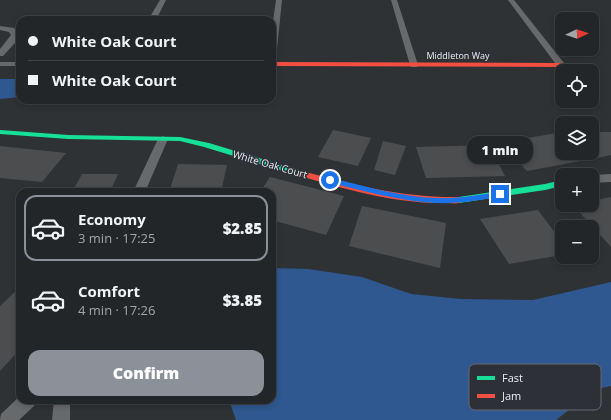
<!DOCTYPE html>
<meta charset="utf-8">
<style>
body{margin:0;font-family:"Open Sans",sans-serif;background:#2f3234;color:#f1f3f6;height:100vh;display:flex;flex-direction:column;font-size:15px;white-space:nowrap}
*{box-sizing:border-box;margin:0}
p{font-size:13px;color:#a3a5a8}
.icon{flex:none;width:22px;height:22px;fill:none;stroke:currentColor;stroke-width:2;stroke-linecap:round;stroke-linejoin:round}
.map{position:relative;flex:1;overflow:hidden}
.sheet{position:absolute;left:16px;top:188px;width:260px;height:216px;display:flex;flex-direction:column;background:#232628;border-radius:12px;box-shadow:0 2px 6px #0003,0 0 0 1px #404345}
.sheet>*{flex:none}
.banner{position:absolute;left:16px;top:16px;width:260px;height:88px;border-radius:12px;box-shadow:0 2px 6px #0003,0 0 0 1px #404345;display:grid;align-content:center;height:88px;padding:0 12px;background:#232628}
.needle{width:26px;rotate:86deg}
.buttons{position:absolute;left:555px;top:12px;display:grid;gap:8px}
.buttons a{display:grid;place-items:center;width:44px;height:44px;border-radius:8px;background:#232628;box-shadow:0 2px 6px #0003,0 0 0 1px #404345;font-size:20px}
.end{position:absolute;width:18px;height:18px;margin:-9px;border:5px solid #1a73e8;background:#fff;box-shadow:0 0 0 2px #fff}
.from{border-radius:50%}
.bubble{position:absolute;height:28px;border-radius:12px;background:#232628;box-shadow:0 2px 6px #0003,0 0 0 1px #404345;font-size:13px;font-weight:800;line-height:28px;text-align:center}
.banner b{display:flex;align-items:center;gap:14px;height:38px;font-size:15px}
.banner b+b{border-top:1px solid #404345}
.banner i{width:10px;height:10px;background:#f1f3f6}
ul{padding:7px 0 0;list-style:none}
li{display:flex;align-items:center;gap:12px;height:66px;margin:0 8px 6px;padding:0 4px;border:2px solid transparent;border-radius:12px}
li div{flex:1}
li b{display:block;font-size:15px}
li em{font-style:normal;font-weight:800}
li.current{border-color:#8c9099}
li>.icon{width:36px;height:36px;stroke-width:1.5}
.button{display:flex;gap:8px;margin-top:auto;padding:8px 12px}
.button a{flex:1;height:46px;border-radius:12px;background:#8c9099;color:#fff;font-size:16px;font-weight:800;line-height:46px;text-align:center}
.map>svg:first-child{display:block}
.water{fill:#2e588f}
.building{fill:#4c4d4e}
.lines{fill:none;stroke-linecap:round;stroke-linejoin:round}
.street{fill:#68696b;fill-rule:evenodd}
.fast{fill:#16e098;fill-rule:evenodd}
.jam{fill:#f24e42;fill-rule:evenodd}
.route{fill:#1a73e8}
.labels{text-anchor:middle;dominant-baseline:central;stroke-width:3;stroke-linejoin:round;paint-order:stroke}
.far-street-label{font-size:9px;fill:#eaedf1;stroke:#2d3137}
.street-label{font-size:10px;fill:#eaedf1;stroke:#2d3137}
.key{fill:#2d3137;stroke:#66696f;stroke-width:1}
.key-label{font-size:11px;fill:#eaedf1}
</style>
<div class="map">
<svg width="611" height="420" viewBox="0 0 611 420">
<rect width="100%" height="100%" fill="#2f3235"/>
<g class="water">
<polygon points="0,79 20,79 20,97 0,99"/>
<path d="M75 100H132C114 109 94 104 75 100Z"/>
<polygon points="272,268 308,269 362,277 411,294 461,299 533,300 611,282 611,386 596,389 556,420 236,420 229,400 272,400"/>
</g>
<g class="building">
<polygon points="333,130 371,138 358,166 318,157"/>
<polygon points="562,132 562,153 591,153 591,159 527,171 500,143"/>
<polygon points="592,132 611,132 611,155 592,159"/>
<polygon points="383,141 406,146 395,175 374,170"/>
<polygon points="489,145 505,176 426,178 416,147"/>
<polygon points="0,146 66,153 42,182 0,178"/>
<polygon points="178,164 227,165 221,192 169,192"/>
<polygon points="82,174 118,174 110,192 72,192"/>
<polygon points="270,177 344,196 326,235 272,220 272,192 260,192"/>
<polygon points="611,197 611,247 573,205 592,205 592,201"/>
<polygon points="362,206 446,223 440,268 349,246"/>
<polygon points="538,210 562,242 562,255 509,264 480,219"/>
<polygon points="20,287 20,349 0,371 0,306"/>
</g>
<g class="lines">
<g class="street">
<polygon points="160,0 166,0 156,20 148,20"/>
<polygon points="276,0 282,0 276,58 272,60 272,28"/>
<polygon points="391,0 397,0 418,65 417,67 411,67 410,65"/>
<polygon points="508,0 514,0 564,63 565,65 564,67 558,67"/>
<polygon points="0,26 14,28 19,35 15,43 3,56 0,56 0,49 11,35 9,32 0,30"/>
<rect x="0" y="62" width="20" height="4"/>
<polygon points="163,136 168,139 145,192 133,192 158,139"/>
<polygon points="611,174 611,182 592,183 592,175"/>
<polygon points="20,396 20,400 36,400 34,406 19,420 0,420 1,414"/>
<polygon points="54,400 70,400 70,420 52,420"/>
</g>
<g class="fast">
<polygon points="0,130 68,135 180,137 209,143 302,171 303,173 299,176 204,147 180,141 68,139 0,134"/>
<polygon points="562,180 562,186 545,190 459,203 455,200 459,197 545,184"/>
</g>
<g class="jam">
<polygon points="272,62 561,63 564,65 561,67 272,66"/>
<path d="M299 170C352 185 404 198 459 197L463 200C460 205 452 203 446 203 395 204 345 189 296 175L295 173Z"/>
</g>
</g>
<path class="route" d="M330 178C365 186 400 197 436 198 457 199 479 195 500 192L503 194 500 197C479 200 458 204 436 203 400 201 363 191 328 182V179Z"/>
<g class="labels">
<g class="far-street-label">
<text x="458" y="55">Middleton Way</text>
</g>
<g class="street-label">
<text transform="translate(270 164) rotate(16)">White Oak Court</text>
</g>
</g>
<rect x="469" y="364" width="132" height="46" rx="6" class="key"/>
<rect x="477" y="376" width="18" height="4" fill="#16e098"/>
<rect x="477" y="394" width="18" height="4" fill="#f24e42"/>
<g class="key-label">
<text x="502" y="382">Fast</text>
<text x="502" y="400">Jam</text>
</g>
</svg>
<div class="buttons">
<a><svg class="needle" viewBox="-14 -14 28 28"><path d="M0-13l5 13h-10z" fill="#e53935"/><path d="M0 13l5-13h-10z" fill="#a3a5a8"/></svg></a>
<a><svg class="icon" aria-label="locate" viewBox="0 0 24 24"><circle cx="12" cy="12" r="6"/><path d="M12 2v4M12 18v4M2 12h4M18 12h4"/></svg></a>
<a><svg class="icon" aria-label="layers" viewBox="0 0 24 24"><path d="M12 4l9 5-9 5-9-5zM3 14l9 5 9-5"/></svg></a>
<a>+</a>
<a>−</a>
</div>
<i class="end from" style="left:330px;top:180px"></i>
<i class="end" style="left:500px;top:194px"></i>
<div class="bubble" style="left:467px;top:136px;width:66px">1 min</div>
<div class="banner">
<b><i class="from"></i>White Oak Court</b>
<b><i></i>White Oak Court</b>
</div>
<section class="sheet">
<ul>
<li class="current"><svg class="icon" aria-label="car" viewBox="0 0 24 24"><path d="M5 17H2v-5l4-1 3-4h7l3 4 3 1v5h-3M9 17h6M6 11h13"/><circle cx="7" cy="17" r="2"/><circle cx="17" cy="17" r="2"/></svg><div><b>Economy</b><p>3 min · 17:25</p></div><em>$2.85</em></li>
<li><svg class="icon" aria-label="car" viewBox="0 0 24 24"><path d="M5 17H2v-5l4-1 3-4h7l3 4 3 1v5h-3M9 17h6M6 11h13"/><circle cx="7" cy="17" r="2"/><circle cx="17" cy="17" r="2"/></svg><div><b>Comfort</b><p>4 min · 17:26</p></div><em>$3.85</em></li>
</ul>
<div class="button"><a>Confirm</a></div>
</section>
</div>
